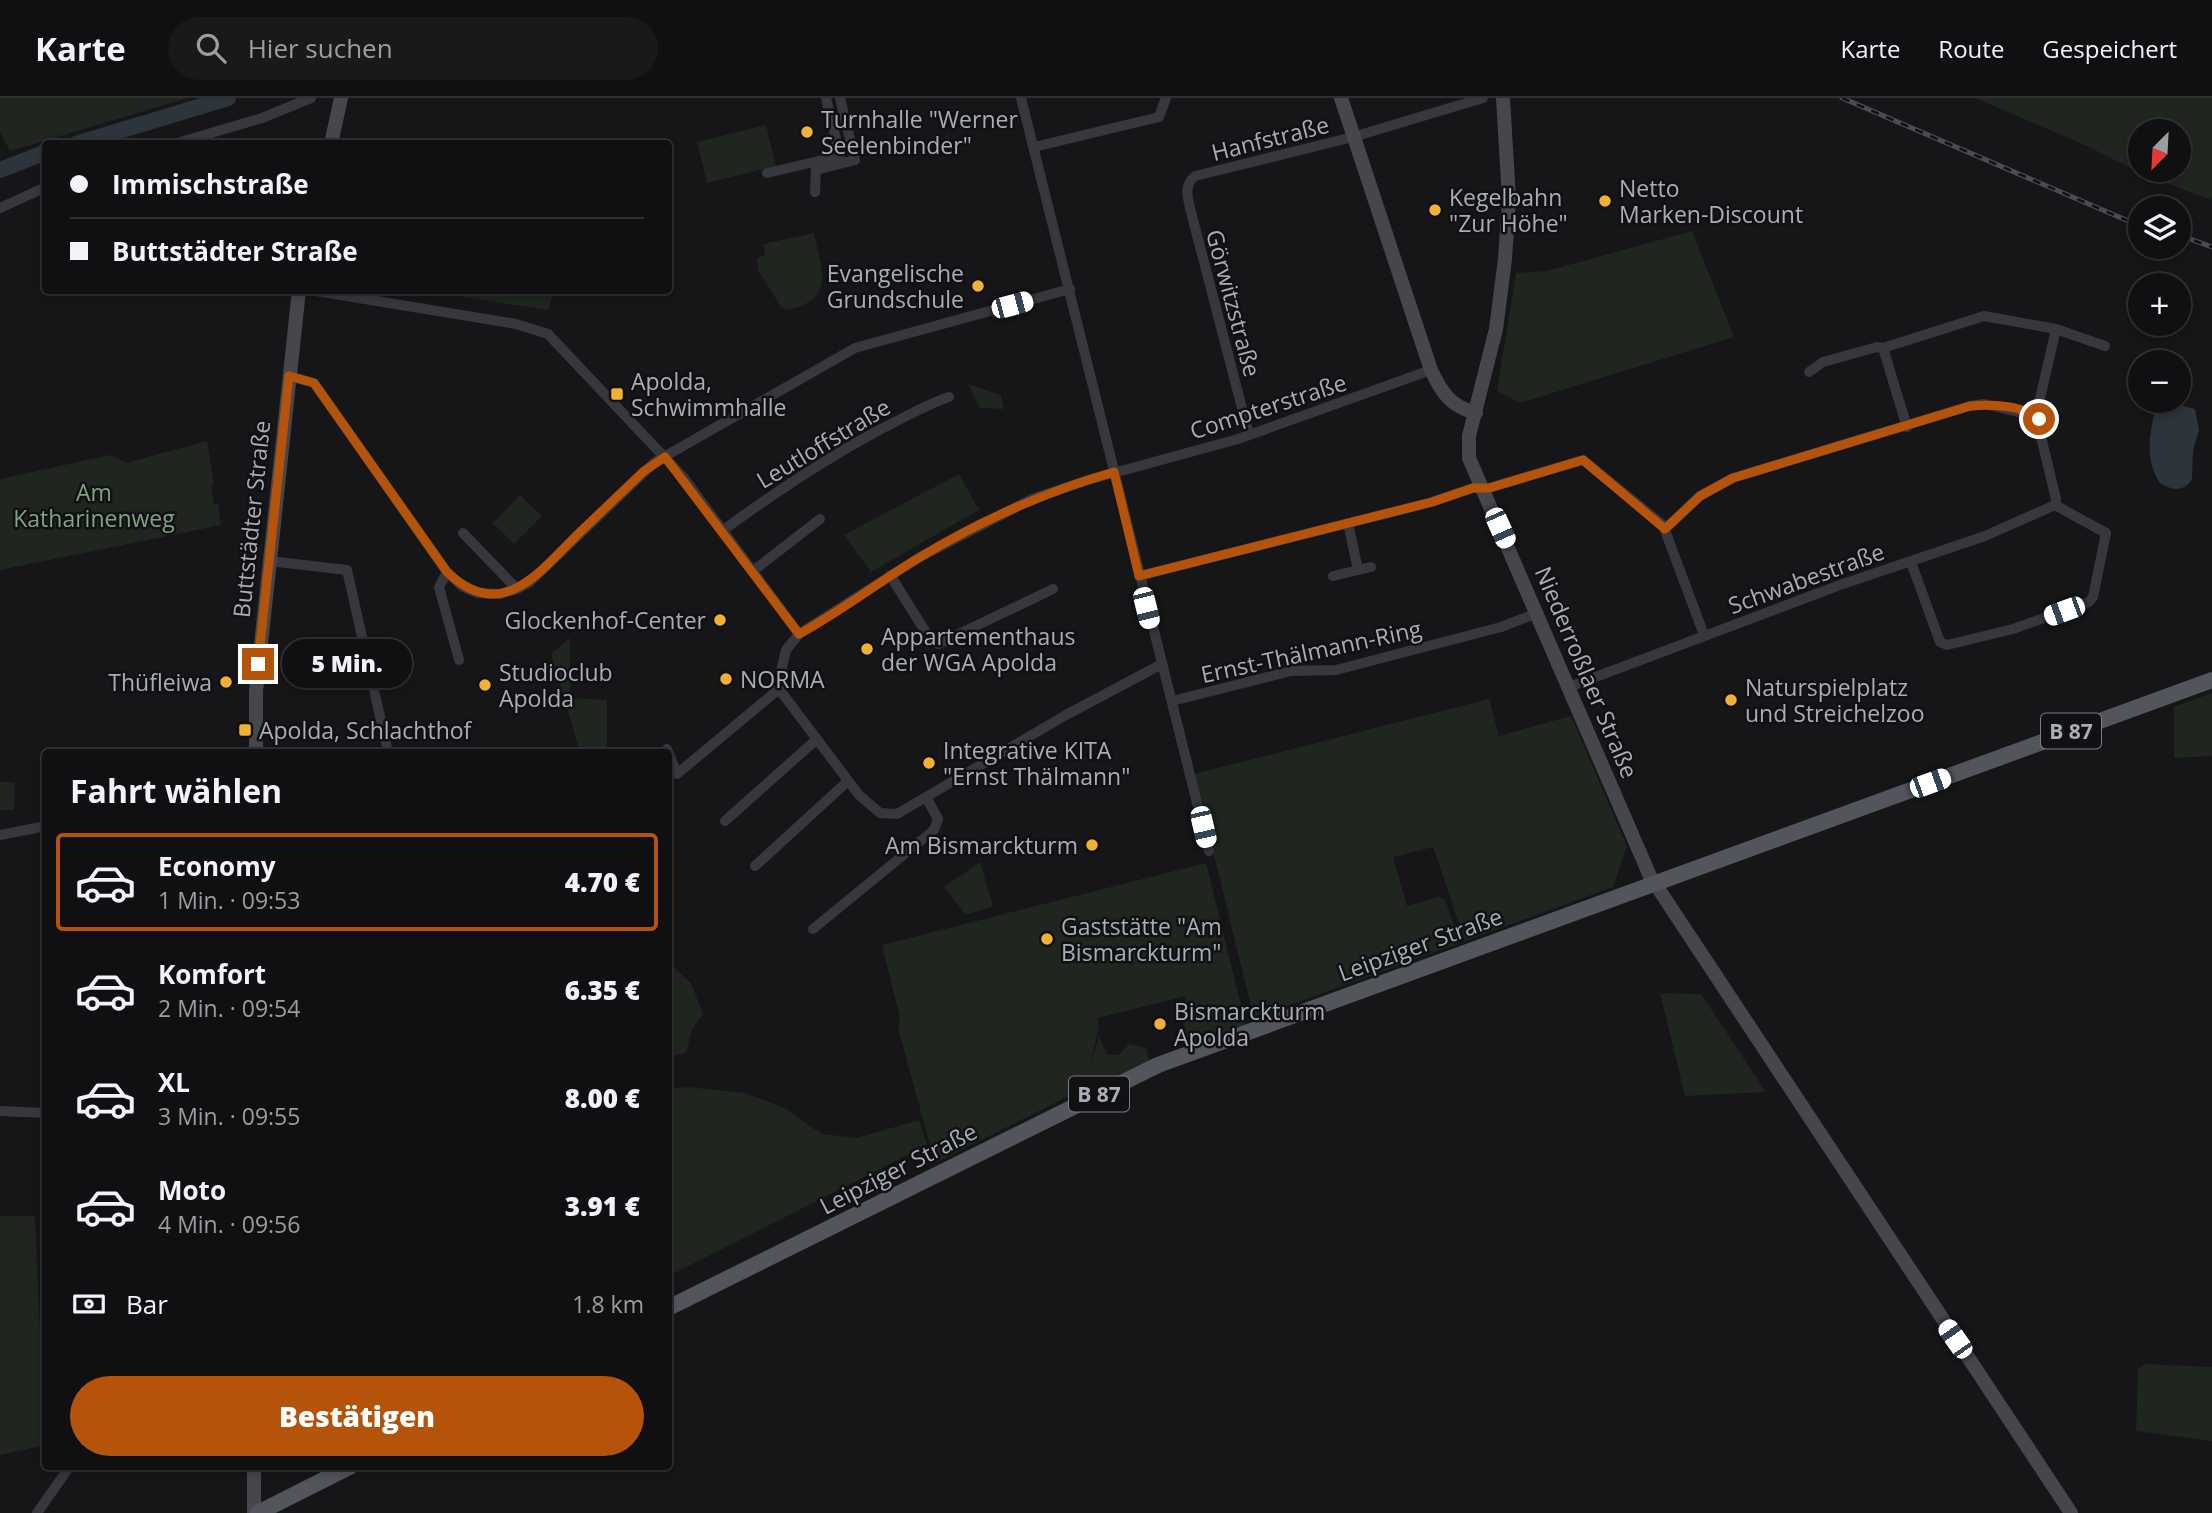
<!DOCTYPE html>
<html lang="de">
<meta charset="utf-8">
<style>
body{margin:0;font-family:"Open Sans",sans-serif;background:#19191b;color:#f1f3f6;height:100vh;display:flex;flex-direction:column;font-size:26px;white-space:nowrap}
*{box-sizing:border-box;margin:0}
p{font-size:23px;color:#9c9d9f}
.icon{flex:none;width:38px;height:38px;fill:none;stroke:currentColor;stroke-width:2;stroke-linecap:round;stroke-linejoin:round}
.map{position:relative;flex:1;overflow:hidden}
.drawer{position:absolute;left:42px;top:651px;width:630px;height:721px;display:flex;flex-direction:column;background:#101012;border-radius:7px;box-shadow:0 4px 10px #0003,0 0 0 2px #303032}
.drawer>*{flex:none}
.hud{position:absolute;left:42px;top:42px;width:630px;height:154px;border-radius:7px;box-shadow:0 4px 10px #0003,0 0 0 2px #303032;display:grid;align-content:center;height:154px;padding:0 28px;background:#101012}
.needle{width:46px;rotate:204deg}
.fabs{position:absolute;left:2128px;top:21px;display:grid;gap:14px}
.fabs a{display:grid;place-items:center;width:63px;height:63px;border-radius:50%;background:#101012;box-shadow:0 4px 10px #0003,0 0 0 2px #303032;font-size:35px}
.end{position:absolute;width:32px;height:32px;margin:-16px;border:9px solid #b45309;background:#fff;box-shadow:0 0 0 4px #fff}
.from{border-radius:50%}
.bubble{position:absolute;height:49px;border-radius:24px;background:#101012;box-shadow:0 4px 10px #0003,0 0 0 2px #303032;font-size:23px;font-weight:800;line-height:49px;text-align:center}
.car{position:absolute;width:21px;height:42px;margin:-21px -10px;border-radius:9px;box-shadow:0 0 5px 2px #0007;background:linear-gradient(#fff 24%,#345 0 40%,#fff 0 76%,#345 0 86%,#fff 0)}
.hud b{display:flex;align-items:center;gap:24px;height:66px;font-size:26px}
.hud b+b{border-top:2px solid #303032}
.hud i{width:18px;height:18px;background:#f1f3f6}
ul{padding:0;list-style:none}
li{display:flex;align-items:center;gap:21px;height:98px;margin:0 14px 10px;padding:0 14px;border:4px solid transparent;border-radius:7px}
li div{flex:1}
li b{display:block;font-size:26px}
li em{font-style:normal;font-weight:800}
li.current{border-color:#b45309}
li>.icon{width:63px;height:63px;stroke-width:1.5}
h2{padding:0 28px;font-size:32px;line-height:84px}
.pay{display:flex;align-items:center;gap:18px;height:77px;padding:0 28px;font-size:26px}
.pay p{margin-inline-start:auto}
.action{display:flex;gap:14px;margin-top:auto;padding:14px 28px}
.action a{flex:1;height:80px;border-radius:42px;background:#b45309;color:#fff;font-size:28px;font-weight:800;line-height:80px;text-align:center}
header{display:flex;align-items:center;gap:42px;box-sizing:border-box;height:98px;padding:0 35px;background:#101012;border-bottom:2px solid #303032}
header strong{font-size:33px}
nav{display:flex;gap:38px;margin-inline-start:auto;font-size:24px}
.search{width:490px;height:63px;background:#19191b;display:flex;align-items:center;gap:18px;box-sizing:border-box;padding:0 24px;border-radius:38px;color:#9c9d9f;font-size:26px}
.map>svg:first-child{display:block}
.green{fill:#1e261f;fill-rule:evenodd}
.water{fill:#2c353c}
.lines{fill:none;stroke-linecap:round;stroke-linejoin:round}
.river{stroke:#2c353c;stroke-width:16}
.street{stroke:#37383d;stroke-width:10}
.secondary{stroke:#45474d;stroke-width:14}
.primary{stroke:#53555c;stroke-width:16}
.rail-casing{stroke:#4a4c52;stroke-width:5}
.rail{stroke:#111113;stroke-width:2.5;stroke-dasharray:8;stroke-linecap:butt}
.route{stroke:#b45309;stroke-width:9}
.poi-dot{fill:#f2b134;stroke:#111113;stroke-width:2.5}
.labels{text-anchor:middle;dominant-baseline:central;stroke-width:5;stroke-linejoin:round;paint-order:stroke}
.shield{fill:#111113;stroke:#7b7e86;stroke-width:2}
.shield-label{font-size:21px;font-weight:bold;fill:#a8adb8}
.poi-label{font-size:23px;fill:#a8adb8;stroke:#111113;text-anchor:start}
.street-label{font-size:23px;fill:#a8adb8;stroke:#111113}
.park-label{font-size:23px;fill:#7fa381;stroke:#111113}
</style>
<header>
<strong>Karte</strong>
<div class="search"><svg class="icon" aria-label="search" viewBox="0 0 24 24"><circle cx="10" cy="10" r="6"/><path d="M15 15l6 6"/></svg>Hier suchen</div>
<nav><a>Karte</a><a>Route</a><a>Gespeichert</a></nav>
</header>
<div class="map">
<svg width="2212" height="1415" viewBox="0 0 2212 1415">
<rect width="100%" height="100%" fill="#161618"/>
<g class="green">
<polygon points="0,0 188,0 10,53 0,34"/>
<path d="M1975 0H2212V102L2140 75 2087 48ZM2140 33H2179V72H2140Z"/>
<polygon points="766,27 776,68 707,85 697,44"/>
<polygon points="1692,133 1734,239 1520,305 1497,293 1516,175 1547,173"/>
<path d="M814 135C821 170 837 202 787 212L781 209 758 172 757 160 765 157 763 146Z"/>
<polygon points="418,192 554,192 554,193 548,212"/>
<polygon points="968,286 1001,297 1004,311 980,310"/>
<polygon points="207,343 214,386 211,387 214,406 218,405 221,427 0,472 0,381 110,357 126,365"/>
<polygon points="959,376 979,412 871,474 844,437"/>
<polygon points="520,397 542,418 514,446 493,425"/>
<polygon points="570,540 570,600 607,602 607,650 601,654 580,654 551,556"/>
<polygon points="2212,595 2212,658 2174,660 2174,609"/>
<polygon points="1489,601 1499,638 1571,618 1627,748 1613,789 1465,843 1433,749 1393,759 1407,808 1438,799 1445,801 1460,845 1254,920 1194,676"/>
<polygon points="0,684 15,684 14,712 0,712"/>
<polygon points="980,764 993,808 966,817 944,789"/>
<polygon points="1206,765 1246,927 1186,947 1180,941 1187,918 1185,898 1098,920 1099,929 1089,972 1099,938 1107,957 1119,957 1129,946 1146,950 1150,965 1083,995 1083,991 935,1065 898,930 900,920 882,847"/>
<polygon points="668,864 691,885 703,916 692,931 686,955 669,959"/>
<polygon points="1660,895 1701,896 1766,994 1685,998"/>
<polygon points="688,989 745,995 784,1010 822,1036 857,1040 919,1022 927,1047 669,1178 669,991"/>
<polygon points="0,1118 35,1118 41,1258 46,1271 46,1347 0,1357"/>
<polygon points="2144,1266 2212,1269 2212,1343 2136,1333 2138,1271"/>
</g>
<path class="water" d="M2168 304 2195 311 2199 332 2193 352 2192 381C2184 394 2172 393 2160 385 2145 364 2149 334 2156 311Z"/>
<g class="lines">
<g class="river">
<polyline points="76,46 228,0"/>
<polyline points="0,72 46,54"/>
</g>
<g class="street">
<polyline points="1021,0 1209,753"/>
<polyline points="174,46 262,20 311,0"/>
<polyline points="1034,49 1159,19 1166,0"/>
<polyline points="816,72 855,62 840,0"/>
<polyline points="767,75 840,58 826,0"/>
<polyline points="815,94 816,67"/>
<polyline points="0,110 46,89"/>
<polyline points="310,192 516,226 548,236 684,380 799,536"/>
<polyline points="1883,250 1907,329"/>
<polyline points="1809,274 1823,264 1877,249 1883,250 1984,218 2056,231 2105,248"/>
<polyline points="289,278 314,285 447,474 463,489 477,495 500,496 517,491 530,484 655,364 855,250 1070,191"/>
<path d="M1249 337 1191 114C1188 100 1183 88 1195 78L1353 39 1483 0"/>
<polyline points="2055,407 2056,401 2036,318 2056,231"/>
<polyline points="1348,425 1358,472"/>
<polyline points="1665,431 1700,398 1733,380 1970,308 1984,306 2036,318"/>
<path d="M722 433C774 395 825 361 881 331 904 320 925 307 949 299"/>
<polyline points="463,435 517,491"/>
<polyline points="269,463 347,472 388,654"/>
<polyline points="1911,464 1940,544 1947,547 2013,531 2089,504 2093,499 2106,435 2055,407"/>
<polyline points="753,473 820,421"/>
<polyline points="447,474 439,489 459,562"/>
<polyline points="890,477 930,541 938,546 1053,491"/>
<polyline points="1139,478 1432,404 1473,390 1489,390 1583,362 1663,427 1704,537"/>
<polyline points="1333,478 1371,469"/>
<polyline points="1160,567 1066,617 897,716 880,715 859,697 779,591 778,586 786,552 799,536 920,459 1032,401 1088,382 1238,341 1431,272"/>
<polyline points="1569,589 1840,487 1985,438 2055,407"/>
<polyline points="1172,603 1291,573 1336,572 1501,529 1537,515"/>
<polyline points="667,651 677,676 779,591"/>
<polyline points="725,723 817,641"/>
<polyline points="0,737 46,728"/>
<polyline points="755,768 848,683"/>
<polyline points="813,831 934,732 938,721 927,701"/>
<polyline points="0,1013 46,1015"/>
<polyline points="37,1415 70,1368"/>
</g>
<g class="secondary">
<path d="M1341 0 1431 272C1442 295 1450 308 1476 315"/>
<polyline points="1503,0 1509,101 1505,161 1496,231 1469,338 1469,360 1650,778 2071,1415"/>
<polyline points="331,46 341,0"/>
<polyline points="256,654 256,593 299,192"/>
<polyline points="254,1368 254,1415"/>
</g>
<g class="primary">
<polyline points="668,1210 1158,967 2212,582"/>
<polyline points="258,1415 351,1368"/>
</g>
<g class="rail-casing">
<g id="rail">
<polyline points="1842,0 2140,128"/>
<polyline points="2179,137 2212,149"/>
</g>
</g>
<use href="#rail" class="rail"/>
</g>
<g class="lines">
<path class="route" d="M258 566 289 278 314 285 447 474C501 526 539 475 578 436 600 415 622 394 644 373L665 359 799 536C840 514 877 485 917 461 979 423 1045 394 1114 374L1139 478 1432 404 1473 390H1489L1583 362 1665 431 1700 398 1733 380 1970 308C1989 306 2024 307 2039 321"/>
</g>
<g class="poi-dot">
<circle cx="807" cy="34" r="7"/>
<circle cx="1605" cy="103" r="7"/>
<circle cx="1435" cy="112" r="7"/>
<circle cx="978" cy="188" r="7"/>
<rect x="610" y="289" width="14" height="14" rx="3.5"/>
<circle cx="720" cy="522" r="7"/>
<circle cx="867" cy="551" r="7"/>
<circle cx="726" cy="581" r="7"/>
<circle cx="226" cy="584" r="7"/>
<circle cx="485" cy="587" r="7"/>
<circle cx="1731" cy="602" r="7"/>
<rect x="238" y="625" width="14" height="14" rx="3.5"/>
<circle cx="929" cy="665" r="7"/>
<circle cx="1092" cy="747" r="7"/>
<circle cx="1047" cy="841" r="7"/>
<circle cx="1160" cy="926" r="7"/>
</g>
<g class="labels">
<g class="shield">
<rect x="2041" y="615.5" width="60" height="35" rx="5"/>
<rect x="1069" y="978.5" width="60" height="35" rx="5"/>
</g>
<g class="shield-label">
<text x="2071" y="633">B 87</text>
<text x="1099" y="996">B 87</text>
</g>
<g class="poi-label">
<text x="821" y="21">Turnhalle "Werner<tspan x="821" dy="26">Seelenbinder"</tspan></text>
<text x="1619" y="90">Netto<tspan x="1619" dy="26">Marken-Discount</tspan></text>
<text x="1449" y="99">Kegelbahn<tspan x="1449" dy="26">"Zur Höhe"</tspan></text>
<text x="964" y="175" text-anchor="end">Evangelische<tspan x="964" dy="26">Grundschule</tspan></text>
<text x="631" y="283">Apolda,<tspan x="631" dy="26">Schwimmhalle</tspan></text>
<text x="706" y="522" text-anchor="end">Glockenhof-Center</text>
<text x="881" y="538">Appartementhaus<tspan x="881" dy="26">der WGA Apolda</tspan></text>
<text x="499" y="574">Studioclub<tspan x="499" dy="26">Apolda</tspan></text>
<text x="740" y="581">NORMA</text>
<text x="212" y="584" text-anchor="end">Thüfleiwa</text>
<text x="1745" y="589">Naturspielplatz<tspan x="1745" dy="26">und Streichelzoo</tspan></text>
<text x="259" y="632">Apolda, Schlachthof</text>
<text x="943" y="652">Integrative KITA<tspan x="943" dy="26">"Ernst Thälmann"</tspan></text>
<text x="1078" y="747" text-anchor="end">Am Bismarckturm</text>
<text x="1061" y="828">Gaststätte "Am<tspan x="1061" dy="26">Bismarckturm"</tspan></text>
<text x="1174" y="913">Bismarckturm<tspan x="1174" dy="26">Apolda</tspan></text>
</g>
<g class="street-label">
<text transform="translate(1270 40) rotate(-14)">Hanfstraße</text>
<text transform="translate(1234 205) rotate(75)">Görwitzstraße</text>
<text transform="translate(1268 308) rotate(-18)">Compterstraße</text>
<text transform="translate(823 345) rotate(-31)">Leutloffstraße</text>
<text transform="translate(251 421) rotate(-84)">Buttstädter Straße</text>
<text transform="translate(1806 480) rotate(-20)">Schwabestraße</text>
<text transform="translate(1311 553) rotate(-12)">Ernst-Thälmann-Ring</text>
<text transform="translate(1587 574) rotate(67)">Niederroßlaer Straße</text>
<text transform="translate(1420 846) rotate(-20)">Leipziger Straße</text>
<text transform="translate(898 1070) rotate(-27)">Leipziger Straße</text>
</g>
<g class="park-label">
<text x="94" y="394">Am<tspan x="94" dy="26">Katharinenweg</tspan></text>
</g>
</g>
</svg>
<div class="fabs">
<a><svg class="needle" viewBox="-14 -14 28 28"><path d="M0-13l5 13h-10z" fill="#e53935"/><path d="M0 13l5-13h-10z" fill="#9c9d9f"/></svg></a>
<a><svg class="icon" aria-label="layers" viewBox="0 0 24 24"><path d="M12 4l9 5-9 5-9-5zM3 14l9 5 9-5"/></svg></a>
<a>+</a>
<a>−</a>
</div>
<i class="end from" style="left:2039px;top:321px"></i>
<i class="end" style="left:258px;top:566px"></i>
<div class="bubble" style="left:282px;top:541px;width:130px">5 Min.</div>
<i class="car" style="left:1012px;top:207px;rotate:75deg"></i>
<i class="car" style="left:1500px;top:430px;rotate:156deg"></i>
<i class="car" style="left:1146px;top:510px;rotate:166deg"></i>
<i class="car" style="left:2064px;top:513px;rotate:250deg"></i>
<i class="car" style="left:1930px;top:685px;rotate:70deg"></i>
<i class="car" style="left:1203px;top:729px;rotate:167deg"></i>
<i class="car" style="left:1955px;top:1241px;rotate:325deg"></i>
<div class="hud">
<b><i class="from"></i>Immischstraße</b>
<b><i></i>Buttstädter Straße</b>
</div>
<section class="drawer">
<h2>Fahrt wählen</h2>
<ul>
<li class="current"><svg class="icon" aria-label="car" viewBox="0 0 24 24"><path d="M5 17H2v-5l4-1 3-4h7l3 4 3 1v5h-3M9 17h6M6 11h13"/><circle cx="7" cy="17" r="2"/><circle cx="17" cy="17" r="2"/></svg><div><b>Economy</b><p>1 Min. · 09:53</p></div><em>4.70 €</em></li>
<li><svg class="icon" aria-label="car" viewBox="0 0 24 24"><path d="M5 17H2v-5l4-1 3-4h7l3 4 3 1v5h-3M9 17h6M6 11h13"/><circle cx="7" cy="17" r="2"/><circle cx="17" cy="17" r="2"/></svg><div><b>Komfort</b><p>2 Min. · 09:54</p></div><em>6.35 €</em></li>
<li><svg class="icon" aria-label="car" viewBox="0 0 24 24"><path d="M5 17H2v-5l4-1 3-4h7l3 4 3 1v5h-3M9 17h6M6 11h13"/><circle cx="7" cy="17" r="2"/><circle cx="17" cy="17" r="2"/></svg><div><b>XL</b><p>3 Min. · 09:55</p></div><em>8.00 €</em></li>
<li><svg class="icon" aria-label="car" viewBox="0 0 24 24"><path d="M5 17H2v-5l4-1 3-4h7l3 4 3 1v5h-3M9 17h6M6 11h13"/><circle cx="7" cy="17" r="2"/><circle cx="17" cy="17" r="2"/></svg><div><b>Moto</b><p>4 Min. · 09:56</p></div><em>3.91 €</em></li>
</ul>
<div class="pay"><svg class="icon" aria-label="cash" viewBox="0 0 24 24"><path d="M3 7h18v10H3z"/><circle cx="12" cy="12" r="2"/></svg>Bar<p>1.8 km</p></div>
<div class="action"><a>Bestätigen</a></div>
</section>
</div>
